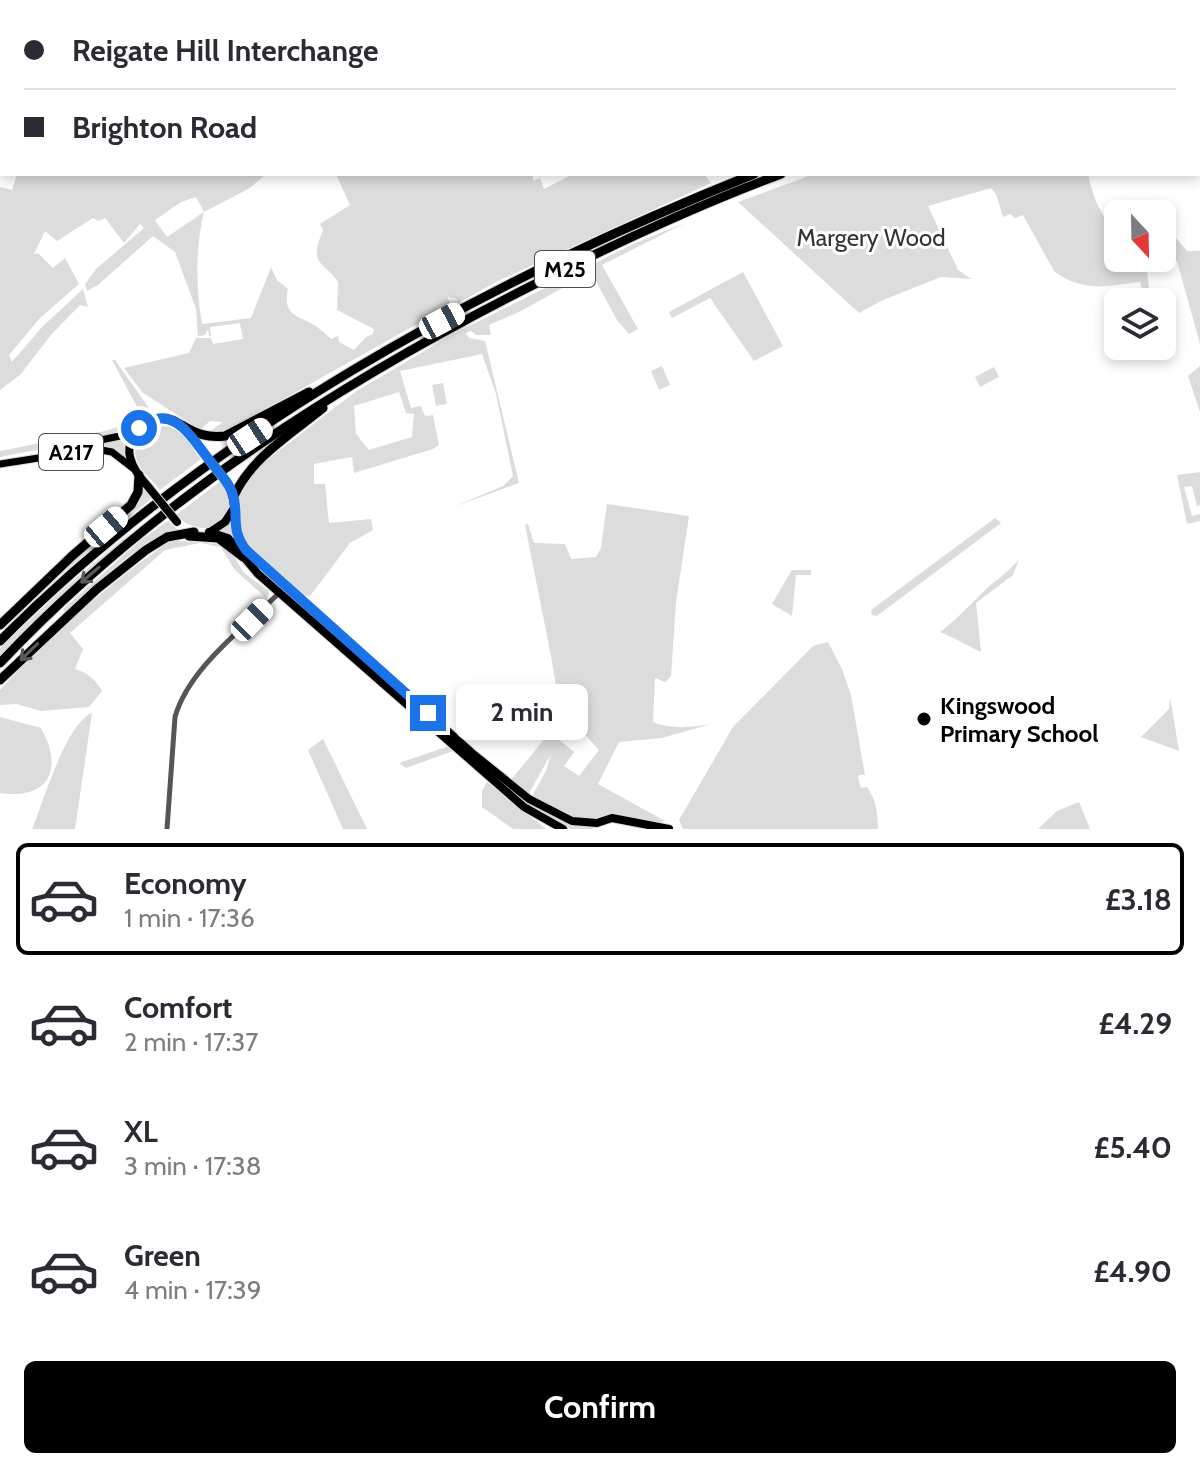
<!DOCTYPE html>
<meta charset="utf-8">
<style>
body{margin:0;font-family:Cabin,sans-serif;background:#f2f2f3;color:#2b2b33;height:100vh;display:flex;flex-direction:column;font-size:30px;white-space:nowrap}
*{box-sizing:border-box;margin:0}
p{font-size:26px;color:#7c7c81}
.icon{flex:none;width:44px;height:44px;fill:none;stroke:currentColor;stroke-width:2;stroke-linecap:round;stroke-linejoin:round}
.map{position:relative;height:829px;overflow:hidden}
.sheet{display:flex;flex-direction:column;background:#fff;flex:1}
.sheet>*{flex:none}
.top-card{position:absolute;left:0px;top:0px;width:1200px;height:176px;box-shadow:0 4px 12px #0003;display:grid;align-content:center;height:176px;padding:0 24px;background:#fff}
.needle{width:52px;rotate:158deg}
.controls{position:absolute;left:1104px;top:200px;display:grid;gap:16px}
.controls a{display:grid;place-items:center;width:72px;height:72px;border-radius:12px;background:#fff;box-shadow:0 4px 12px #0003;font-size:40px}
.end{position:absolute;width:36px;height:36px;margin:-18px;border:10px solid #1a73e8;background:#fff;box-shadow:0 0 0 4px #fff}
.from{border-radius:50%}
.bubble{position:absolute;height:56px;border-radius:12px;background:#fff;box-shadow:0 4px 12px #0003;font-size:26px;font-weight:800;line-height:56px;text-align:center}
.car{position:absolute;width:24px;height:48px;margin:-24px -12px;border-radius:10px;box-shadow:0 0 6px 2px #0007;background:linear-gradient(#fff 24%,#345 0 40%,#fff 0 76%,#345 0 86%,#fff 0)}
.top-card b{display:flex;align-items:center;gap:28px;height:76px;font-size:30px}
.top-card b+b{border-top:2px solid #e1e1e2}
.top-card i{width:20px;height:20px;background:#2b2b33}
ul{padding:14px 0 0;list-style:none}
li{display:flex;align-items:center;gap:24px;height:112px;margin:0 16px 12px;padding:0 8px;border:4px solid transparent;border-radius:12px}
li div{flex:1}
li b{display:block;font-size:30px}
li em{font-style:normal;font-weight:800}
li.selected{border-color:#000}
li>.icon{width:72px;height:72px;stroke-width:1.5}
.cta{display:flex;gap:16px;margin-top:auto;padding:16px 24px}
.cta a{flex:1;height:92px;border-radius:12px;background:#000;color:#fff;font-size:32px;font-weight:800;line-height:92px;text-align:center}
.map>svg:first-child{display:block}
.green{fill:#dcdcdc;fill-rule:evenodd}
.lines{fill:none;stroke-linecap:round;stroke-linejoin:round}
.primary-casing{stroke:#dbdbdb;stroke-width:9}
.trunk-casing{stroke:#dbdbdb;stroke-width:10}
.motorway-casing{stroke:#dbdbdb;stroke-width:11}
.tertiary{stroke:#555;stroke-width:5}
.primary{stroke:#000;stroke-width:7}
.trunk{stroke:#000;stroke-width:8}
.motorway{stroke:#000;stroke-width:9}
.trunk-bridge-casing{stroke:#dbdbdb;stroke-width:10;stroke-linecap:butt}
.trunk-bridge{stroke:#000;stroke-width:8}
.oneway{stroke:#595959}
.route{stroke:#1a73e8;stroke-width:10}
.poi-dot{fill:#000;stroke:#fff;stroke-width:3}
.labels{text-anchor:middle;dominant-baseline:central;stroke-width:6;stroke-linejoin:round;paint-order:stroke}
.shield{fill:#fff;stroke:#4c4c4c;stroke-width:2}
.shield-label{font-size:22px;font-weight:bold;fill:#000}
.park-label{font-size:24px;fill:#333;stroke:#fff}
.poi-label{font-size:24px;font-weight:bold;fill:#000;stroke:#fff;text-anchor:start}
</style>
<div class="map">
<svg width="1200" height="829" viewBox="0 0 1200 829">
<rect width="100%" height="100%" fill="#fff"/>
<g class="green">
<polygon points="361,0 1200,0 1200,71 1198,71 1198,2"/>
<path d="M17 174H266L250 188 204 212C195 248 196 288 202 324L251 318 271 267 277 280 288 289C282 316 298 315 316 326 321 330 327 335 331 339L338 336 339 342 354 350 366 337 373 334 374 329 337 310 338 282C323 260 308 266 323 230L320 224 350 205 336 174H533V181L540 178 544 189 573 174H704L711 183 496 282 458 303 456 298 447 297 451 305 230 429 218 432 205 431 212 430 223 422 210 421 200 430 142 392 124 368 189 353 196 338H211L213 344 243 339 240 323 210 327 211 336H209L208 329 205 335 198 336 196 309 175 252 153 236 98 285 87 291 85 284 96 269 144 228 140 224 124 243 105 218 98 221 93 218 57 241 45 231 34 254 38 253 53 268 65 258 79 284 40 318 9 355 12 362 42 327 83 289 88 307 80 305 51 335 20 375 0 390V187L12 190ZM196 197 204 212 167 237 155 220 181 202Z"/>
<path d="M814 174H1088C1093 198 1101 217 1118 234V258H1162V240L1172 233 1187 251H1200V344L1177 261 1147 271 1151 302H1145L1140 282C1106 286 1083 293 1054 271L1023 215 1015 218 1010 214 1003 217 996 194 991 188 928 206 958 270 971 279 941 277 883 300 859 313 738 202Z"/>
<path d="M685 223 602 265 638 329 629 334 617 320 591 272 521 311 489 325 491 335H476L471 331 466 333 469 338 485 341 519 483 453 507 503 486 513 476 496 394 482 354 400 371 411 408 421 406 425 416 433 415 439 445 433 449 354 473 352 457 314 464V484H325L329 523 371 519 373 530 350 543 310 596 300 595 248 549 242 540 236 509 238 495 254 470 355 392 453 334 633 244ZM399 392 406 413 414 414 412 437 369 450 356 434 354 406Z"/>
<polygon points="743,272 783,346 754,361 710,298 672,318 669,312"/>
<path d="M112 360H115L149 408 145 420 125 433 0 457V451C23 447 46 441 69 437 95 433 119 432 139 412L137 407Z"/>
<polygon points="662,366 670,385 659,390 651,371"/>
<polygon points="1200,366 1200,412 1188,376"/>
<polygon points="994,367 999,377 980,387 975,377"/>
<polygon points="443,383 447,404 436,406 432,385"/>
<path d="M165 426C183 429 191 446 201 459L160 490C154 482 142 472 138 463 128 443 146 428 165 426Z"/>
<polygon points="128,437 127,460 104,446 91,446"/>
<polygon points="1200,472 1200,505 1197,506 1192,486 1184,487 1192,516 1200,514 1200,521 1187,524 1177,475"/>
<path d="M222 480C224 485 229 492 230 498 237 528 198 539 176 515Z"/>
<polygon points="143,485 152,498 63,573 0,631"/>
<path d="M607 504 689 516 676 602 671 676 665 682 655 678 653 722C672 730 691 727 711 724L662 738 619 742 598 784 665 821C651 826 636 818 622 815 611 814 600 817 590 819 569 821 548 808 532 796L546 771 551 754 528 795 511 780 550 732 574 752 564 766 579 776 599 750 582 731 561 717 551 656 525 525 528 524 534 543 565 544 571 559 596 557 601 548Z"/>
<polygon points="231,518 235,538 241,548 524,798 593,825 593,829 571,829 536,813 381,679 216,531"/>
<polygon points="995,518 1001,523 877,616 872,615 871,610"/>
<path d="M168 521 179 531C138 540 96 585 65 613L63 609 142 539Z"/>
<polygon points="141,524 51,606 0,656 0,648 63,589"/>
<path d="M172 540 217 544 235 558 244 573 269 591V594L266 598 234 569 221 547 200 543 165 550 70 633 83 649 75 669C88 673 96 680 102 691L89 707 41 711 17 704 0 705V690C51 635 110 582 172 540Z"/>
<path d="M1019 559 1013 575 976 603 981 652C966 645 955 638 940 632 956 620 968 607 982 593 994 581 1008 573 1019 559Z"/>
<polygon points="792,570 811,570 811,575 796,575 792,616 772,604"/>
<path d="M828 642 842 669 851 695 865 775H859L858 778 861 788 867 787C876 799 878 814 878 829H683L679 820 733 727 813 646Z"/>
<polygon points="1170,697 1179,751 1141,737 1169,709"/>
<path d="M92 713 75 829H32C43 803 66 723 92 713Z"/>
<path d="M0 717 41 728C64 769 49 800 0 793Z"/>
<polygon points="323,739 367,829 343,829 308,750"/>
<polygon points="449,746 453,751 406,768 399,763"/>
<polygon points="487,782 546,829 513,829 482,807 482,791"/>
<polygon points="1079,802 1090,829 1038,829 1057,811"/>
</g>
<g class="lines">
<g class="primary-casing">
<g id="primary">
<polyline points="118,2 119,0"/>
<polyline points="0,103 2,100"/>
<polyline points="57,449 125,435 138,428"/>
<polyline points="0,464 96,449 112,452 134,469"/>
</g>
</g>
<g class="trunk-casing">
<g id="trunk">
<path d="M227 483C240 505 229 529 246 550L472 753 529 799 572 821 597 823 612 818 669 829"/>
<path d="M150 489C142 479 133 470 130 457 124 431 156 408 179 423 189 430 196 443 203 452"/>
<polyline points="209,532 228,538 258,574 524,807 563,829"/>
<polyline points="210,532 225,522 234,508"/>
</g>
</g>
<g class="motorway-casing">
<g id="motorway">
<polyline points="1198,79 1200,79"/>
<polyline points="1198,90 1200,90"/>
<path d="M182 425C197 434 207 438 225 436L309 392"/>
<path d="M234 496C251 458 291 434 323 408"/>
<polyline points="189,536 218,538 243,557"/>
<polyline points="0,625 72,556 131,505 138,492 139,475"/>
<path d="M0 641C206 433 484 282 754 174"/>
<path d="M0 663C152 502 340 382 537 283 616 243 698 205 781 174"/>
<polyline points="0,680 97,589 146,550 167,537 194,532"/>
</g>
</g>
<path class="tertiary" d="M167 829 175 717C189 668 244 628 279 593"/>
<use href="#primary" class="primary"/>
<use href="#trunk" class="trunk"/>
<use href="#motorway" class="motorway"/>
<g class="trunk-bridge-casing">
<g id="trunk-bridge">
<polyline points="203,452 227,483"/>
<polyline points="150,489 177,522"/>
</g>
</g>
<use href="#trunk-bridge" class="trunk-bridge"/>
</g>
<defs><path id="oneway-shaft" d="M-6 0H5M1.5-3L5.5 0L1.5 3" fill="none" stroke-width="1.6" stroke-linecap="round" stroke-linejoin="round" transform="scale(2)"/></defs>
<g class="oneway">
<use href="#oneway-shaft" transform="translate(90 575) rotate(139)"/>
<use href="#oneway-shaft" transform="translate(29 652) rotate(136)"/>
</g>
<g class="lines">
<path class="route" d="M139 428C171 402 189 434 207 457 215 468 227 479 232 492 240 513 229 528 246 550L428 713"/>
</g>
<circle class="poi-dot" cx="924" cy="719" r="8"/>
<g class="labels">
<g class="shield">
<rect x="535" y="251" width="60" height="36" rx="6"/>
<rect x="39" y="434" width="64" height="36" rx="6"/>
</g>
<g class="shield-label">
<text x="565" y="269">M25</text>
<text x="71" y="452">A217</text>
</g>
<g class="park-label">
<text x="871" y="237">Margery Wood</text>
</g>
<g class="poi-label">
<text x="940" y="705">Kingswood<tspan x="940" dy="28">Primary School</tspan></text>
</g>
</g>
</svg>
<div class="controls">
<a><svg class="needle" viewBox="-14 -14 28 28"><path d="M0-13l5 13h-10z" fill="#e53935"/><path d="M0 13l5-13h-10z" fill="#7c7c81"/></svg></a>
<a><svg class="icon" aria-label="layers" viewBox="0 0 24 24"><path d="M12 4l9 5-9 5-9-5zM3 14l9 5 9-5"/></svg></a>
</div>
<i class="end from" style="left:139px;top:428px"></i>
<i class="end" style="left:428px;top:713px"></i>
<div class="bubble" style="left:456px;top:684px;width:132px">2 min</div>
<i class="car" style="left:442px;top:321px;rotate:62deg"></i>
<i class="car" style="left:250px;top:437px;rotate:57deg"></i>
<i class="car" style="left:106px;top:527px;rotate:50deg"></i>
<i class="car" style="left:252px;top:620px;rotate:45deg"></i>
<div class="top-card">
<b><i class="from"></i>Reigate Hill Interchange</b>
<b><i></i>Brighton Road</b>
</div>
</div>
<section class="sheet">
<ul>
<li class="selected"><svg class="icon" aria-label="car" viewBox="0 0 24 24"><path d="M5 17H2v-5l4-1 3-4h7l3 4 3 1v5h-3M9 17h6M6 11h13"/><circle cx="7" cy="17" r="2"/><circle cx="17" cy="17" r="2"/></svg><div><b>Economy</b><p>1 min · 17:36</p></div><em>£3.18</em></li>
<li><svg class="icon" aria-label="car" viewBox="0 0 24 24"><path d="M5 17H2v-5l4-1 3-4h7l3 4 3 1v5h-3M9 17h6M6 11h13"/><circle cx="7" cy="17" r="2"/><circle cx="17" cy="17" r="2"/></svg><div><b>Comfort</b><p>2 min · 17:37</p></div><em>£4.29</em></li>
<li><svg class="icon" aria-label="car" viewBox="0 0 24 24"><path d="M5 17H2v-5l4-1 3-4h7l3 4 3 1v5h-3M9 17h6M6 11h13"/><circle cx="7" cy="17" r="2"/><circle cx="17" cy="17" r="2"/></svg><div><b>XL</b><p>3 min · 17:38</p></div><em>£5.40</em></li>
<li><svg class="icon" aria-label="car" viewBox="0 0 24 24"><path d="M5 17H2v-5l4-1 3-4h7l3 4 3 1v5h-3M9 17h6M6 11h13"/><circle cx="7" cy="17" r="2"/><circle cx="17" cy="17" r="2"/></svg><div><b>Green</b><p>4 min · 17:39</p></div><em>£4.90</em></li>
</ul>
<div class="cta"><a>Confirm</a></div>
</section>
